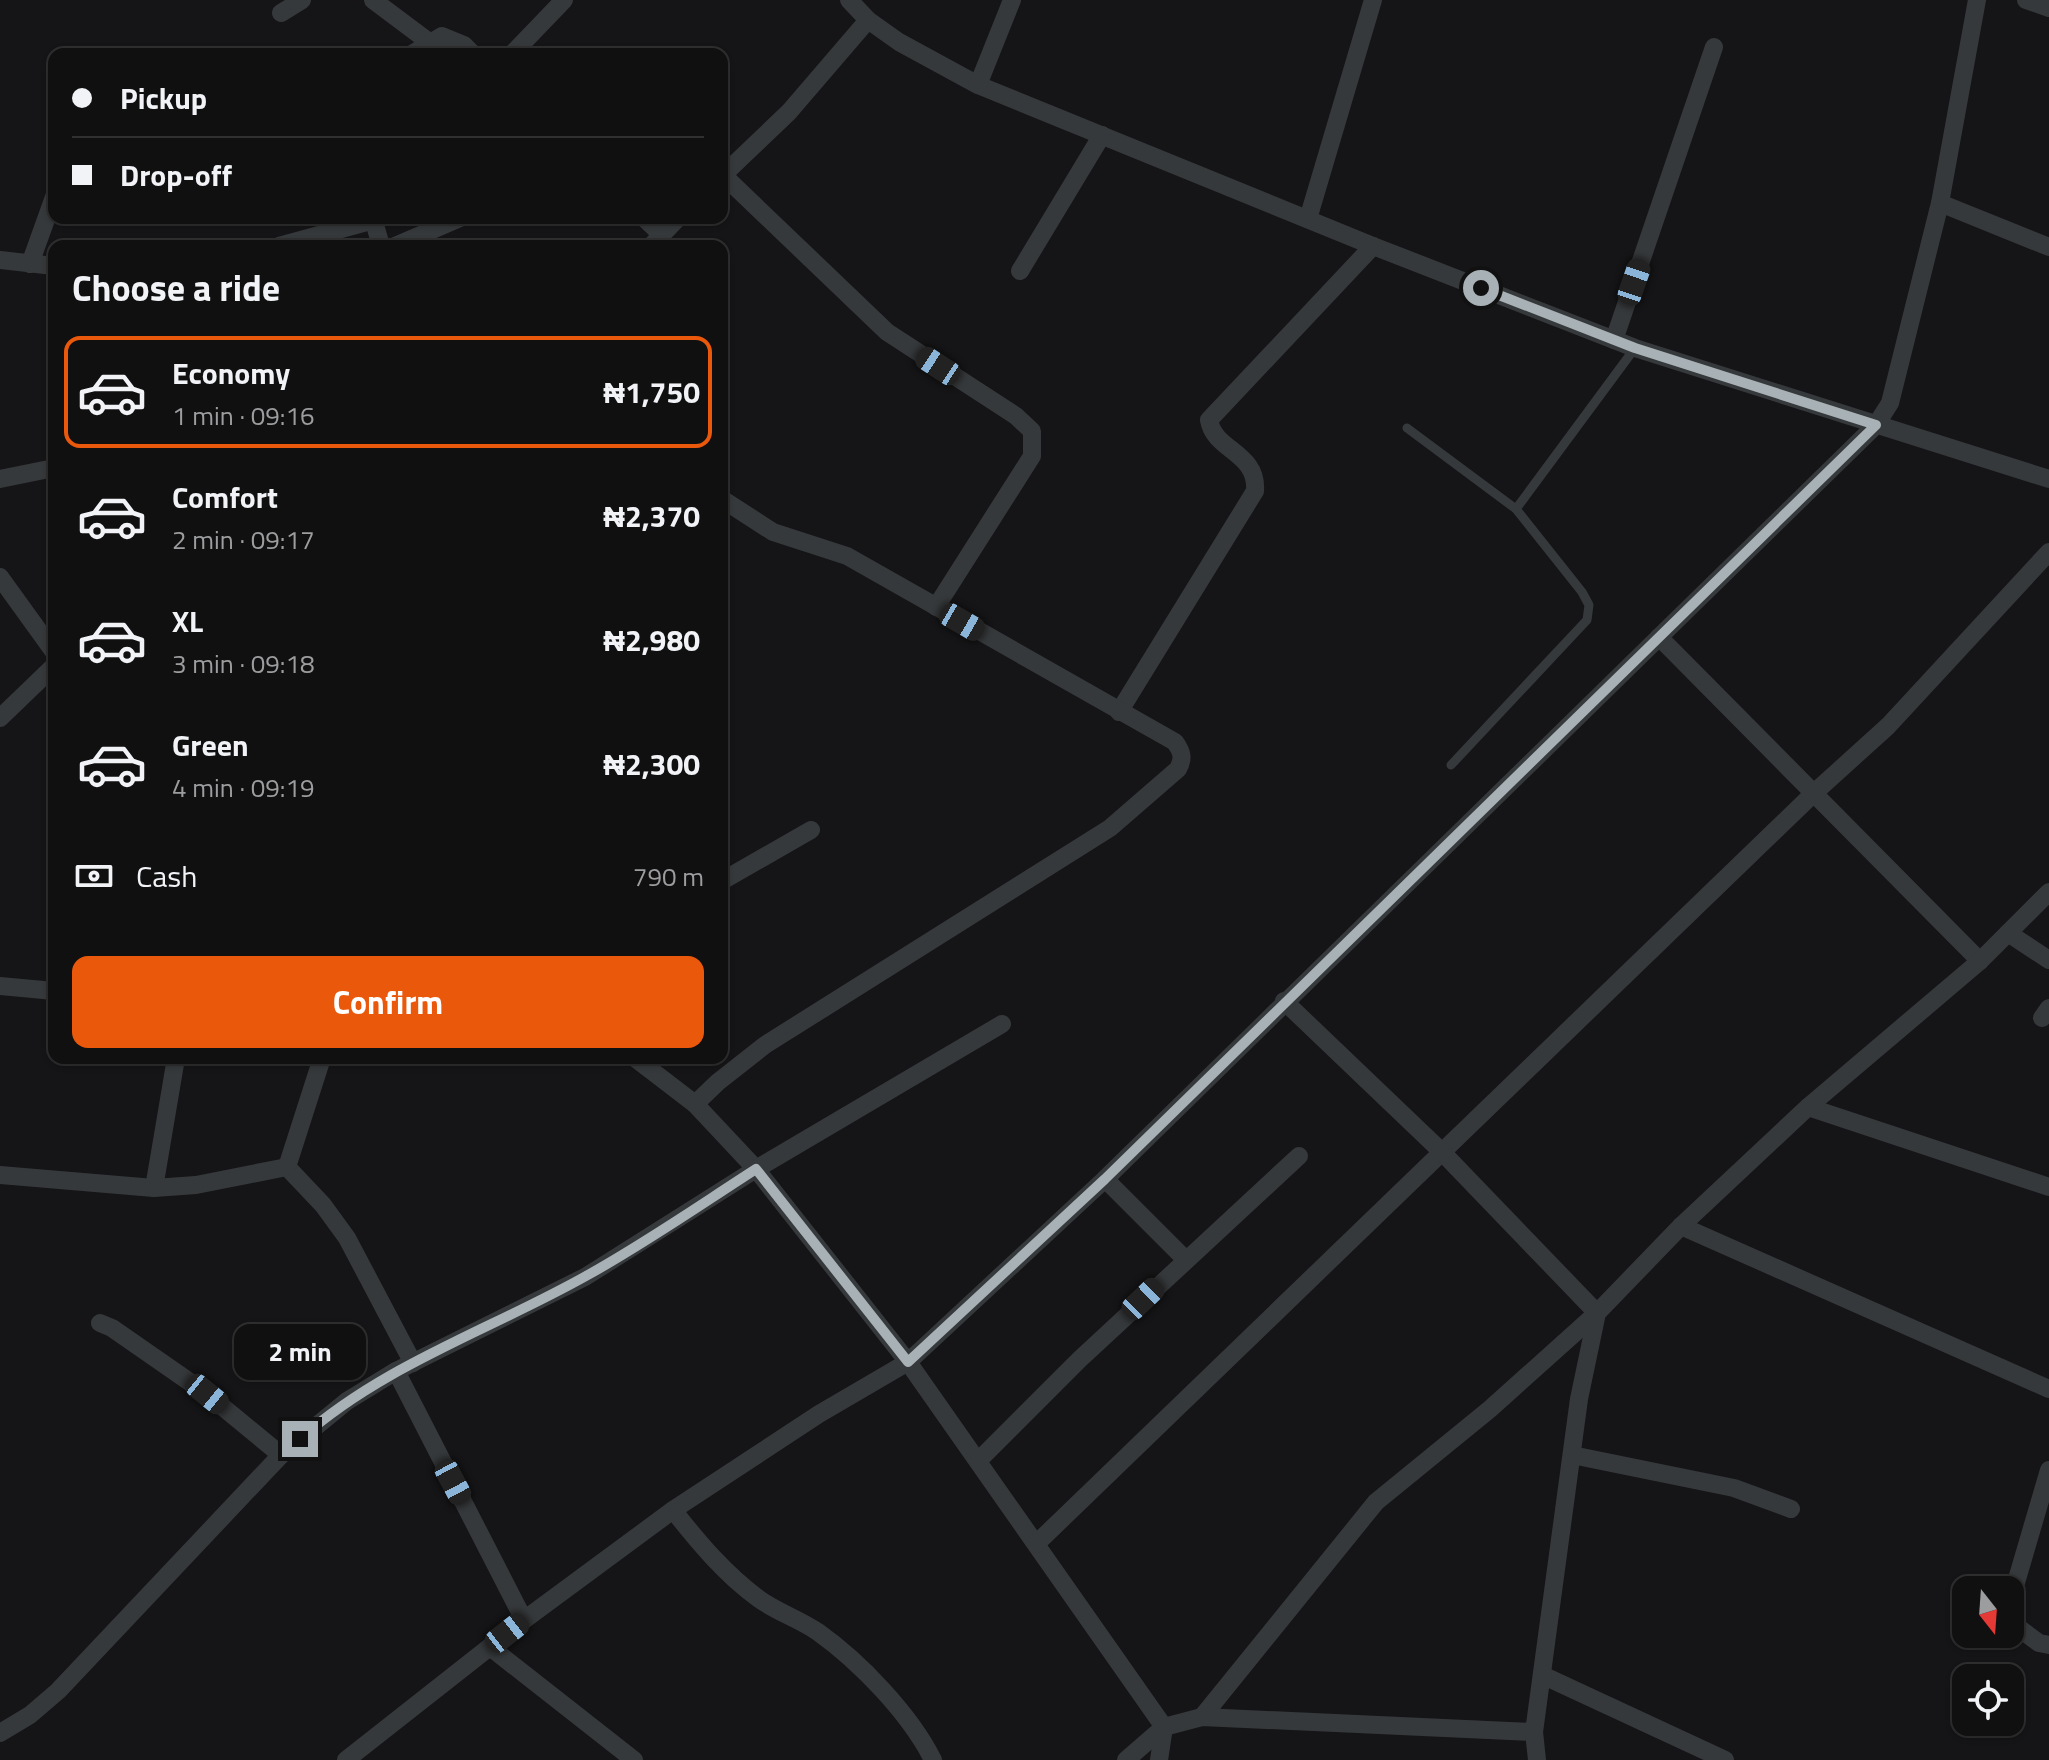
<!DOCTYPE html>
<meta charset="utf-8">
<style>
body{margin:0;font-family:"Titillium Web",sans-serif;background:#1e1e1f;color:#f1f3f6;height:100vh;display:flex;flex-direction:column;font-size:30px;white-space:nowrap}
*{box-sizing:border-box;margin:0}
p{font-size:26px;color:#9c9d9f}
.icon{flex:none;width:44px;height:44px;fill:none;stroke:currentColor;stroke-width:2;stroke-linecap:round;stroke-linejoin:round}
.map{position:relative;flex:1;overflow:hidden}
.side{position:absolute;left:48px;top:240px;width:680px;height:824px;display:flex;flex-direction:column;background:#101011;border-radius:16px;box-shadow:0 2px 6px #0004,0 0 0 2px #303031}
.side>*{flex:none}
.top-card{position:absolute;left:48px;top:48px;width:680px;height:176px;border-radius:16px;box-shadow:0 2px 6px #0004,0 0 0 2px #303031;display:grid;align-content:center;height:176px;padding:0 24px;background:#101011}
.needle{width:52px;rotate:163deg}
.buttons{position:absolute;left:1952px;top:1576px;display:grid;gap:16px}
.buttons a{display:grid;place-items:center;width:72px;height:72px;border-radius:16px;background:#101011;box-shadow:0 2px 6px #0004,0 0 0 2px #303031;font-size:40px}
.end{position:absolute;width:36px;height:36px;margin:-18px;border:10px solid #a8b1b6;background:#111;box-shadow:0 0 0 4px #111}
.from{border-radius:50%}
.bubble{position:absolute;height:56px;border-radius:16px;background:#101011;box-shadow:0 2px 6px #0004,0 0 0 2px #303031;font-size:26px;font-weight:700;line-height:56px;text-align:center}
.car{position:absolute;width:24px;height:48px;margin:-24px -12px;border-radius:10px;box-shadow:0 0 6px 2px #0007;background:linear-gradient(#222 24%,#8ab4d8 0 40%,#222 0 76%,#8ab4d8 0 86%,#222 0)}
.top-card b{display:flex;align-items:center;gap:28px;height:76px;font-size:30px}
.top-card b+b{border-top:2px solid #303031}
.top-card i{width:20px;height:20px;background:#f1f3f6}
ul{padding:0;list-style:none}
li{display:flex;align-items:center;gap:24px;height:112px;margin:0 16px 12px;padding:0 8px;border:4px solid transparent;border-radius:16px}
li div{flex:1}
li b{display:block;font-size:30px}
li em{font-style:normal;font-weight:700}
li.active{border-color:#ea580c}
li>.icon{width:72px;height:72px;stroke-width:1.5}
h2{padding:0 24px;font-size:36px;line-height:96px}
.pay{display:flex;align-items:center;gap:20px;height:88px;padding:0 24px;font-size:30px}
.pay p{margin-inline-start:auto}
.action{display:flex;gap:16px;margin-top:auto;padding:16px 24px}
.action a{flex:1;height:92px;border-radius:16px;background:#ea580c;color:#fff;font-size:32px;font-weight:700;line-height:92px;text-align:center}
.map>svg:first-child{display:block}
.lines{fill:none;stroke-linecap:round;stroke-linejoin:round}
.lane{stroke:#36393b;stroke-width:9}
.street{stroke:#36393b;stroke-width:18}
.route{stroke:#a8b1b6;stroke-width:10}
</style>
<div class="map">
<svg width="2049" height="1760" viewBox="0 0 2049 1760">
<rect width="100%" height="100%" fill="#151517"/>
<g class="lines">
<g class="lane">
<polyline points="1407,428 1516,509 1582,592 1589,605 1587,620 1451,765"/>
<polyline points="1516,509 1635,348"/>
</g>
<g class="street">
<polyline points="373,0 429,42"/>
<polyline points="849,0 868,20 899,42 978,85 1373,246 1635,348 2049,479"/>
<polyline points="2026,0 2049,8"/>
<polyline points="281,13 302,0"/>
<polyline points="412,54 442,36 464,45 473,54"/>
<polyline points="512,54 564,0"/>
<polyline points="978,85 1012,0"/>
<polyline points="723,175 887,332 1016,416 1032,431 1032,456 936,607"/>
<polyline points="722,176 789,112 868,20"/>
<polyline points="1940,203 2049,247"/>
<polyline points="373,218 381,246"/>
<polyline points="644,218 661,234"/>
<polyline points="1308,219 1373,0"/>
<polyline points="279,246 374,220"/>
<polyline points="395,246 460,218"/>
<polyline points="651,246 678,218"/>
<polyline points="0,260 54,266"/>
<polyline points="30,264 54,197"/>
<polyline points="1020,271 1102,135"/>
<polyline points="1614,340 1714,47"/>
<polyline points="0,479 54,468"/>
<polyline points="0,577 54,652"/>
<polyline points="1659,637 1980,961"/>
<path d="M1119 712 1255 491C1258 452 1214 451 1209 420L1373 246"/>
<polyline points="0,718 54,666"/>
<polyline points="722,881 811,830"/>
<polyline points="2008,933 2049,960"/>
<polyline points="0,986 54,991"/>
<polyline points="2042,1018 2049,1008"/>
<polyline points="635,1058 695,1104 756,1169 908,1362 1164,1727 1159,1760"/>
<path d="M695 1104 718 1082 765 1045 1110 828 1178 769C1184 758 1182 752 1175 742L847 556 773 532 722 499"/>
<polyline points="1808,1107 2049,1187"/>
<polyline points="287,1167 323,1205 347,1238 413,1363"/>
<polyline points="287,1167 322,1058"/>
<polyline points="0,1175 154,1188 196,1185 287,1167"/>
<polyline points="1105,1179 1185,1259"/>
<polyline points="154,1188 176,1058"/>
<polyline points="1681,1226 2049,1389"/>
<polyline points="100,1323 112,1328 207,1394 281,1455"/>
<polyline points="396,1371 524,1620"/>
<polyline points="1572,1455 1734,1488 1791,1509"/>
<polyline points="978,1461 1079,1360 1299,1156"/>
<polyline points="2049,1470 2010,1603 2016,1626 2039,1643 2049,1645"/>
<path d="M673 1510C699 1543 725 1574 759 1599 777 1612 799 1619 818 1632 860 1662 910 1714 933 1760"/>
<polyline points="1036,1544 1814,793 1888,726 2049,552"/>
<polyline points="490,1647 634,1760"/>
<polyline points="1542,1675 1725,1760"/>
<polyline points="1202,1717 1376,1502 1490,1409 1597,1313 1442,1152 1284,1001"/>
<polyline points="0,1733 30,1715 58,1691 281,1455 347,1401 396,1371 585,1277 756,1169 1002,1024"/>
<polyline points="346,1760 524,1620 673,1510 819,1414 908,1362 1105,1179 1876,425 1890,403 1940,203 1977,0"/>
<polyline points="1126,1760 1164,1727 1202,1717 1534,1732"/>
<polyline points="1537,1760 1534,1732 1579,1399 1597,1313 1681,1226 1808,1107 1980,961 2049,892"/>
</g>
</g>
<g class="lines">
<path class="route" d="M300 1439C383 1365 490 1330 586 1276 644 1244 700 1205 756 1169L908 1362 1105 1179 1876 425 1635 348 1481 288"/>
</g>
</svg>
<div class="buttons">
<a><svg class="needle" viewBox="-14 -14 28 28"><path d="M0-13l5 13h-10z" fill="#e53935"/><path d="M0 13l5-13h-10z" fill="#9c9d9f"/></svg></a>
<a><svg class="icon" aria-label="locate" viewBox="0 0 24 24"><circle cx="12" cy="12" r="6"/><path d="M12 2v4M12 18v4M2 12h4M18 12h4"/></svg></a>
</div>
<i class="end from" style="left:1481px;top:288px"></i>
<i class="end" style="left:300px;top:1439px"></i>
<div class="bubble" style="left:234px;top:1324px;width:132px">2 min</div>
<i class="car" style="left:1634px;top:282px;rotate:19deg"></i>
<i class="car" style="left:938px;top:366px;rotate:303deg"></i>
<i class="car" style="left:962px;top:622px;rotate:120deg"></i>
<i class="car" style="left:1143px;top:1299px;rotate:46deg"></i>
<i class="car" style="left:207px;top:1394px;rotate:129deg"></i>
<i class="car" style="left:453px;top:1482px;rotate:152deg"></i>
<i class="car" style="left:507px;top:1633px;rotate:52deg"></i>
<div class="top-card">
<b><i class="from"></i>Pickup</b>
<b><i></i>Drop-off</b>
</div>
<section class="side">
<h2>Choose a ride</h2>
<ul>
<li class="active"><svg class="icon" aria-label="car" viewBox="0 0 24 24"><path d="M5 17H2v-5l4-1 3-4h7l3 4 3 1v5h-3M9 17h6M6 11h13"/><circle cx="7" cy="17" r="2"/><circle cx="17" cy="17" r="2"/></svg><div><b>Economy</b><p>1 min · 09:16</p></div><em>₦1,750</em></li>
<li><svg class="icon" aria-label="car" viewBox="0 0 24 24"><path d="M5 17H2v-5l4-1 3-4h7l3 4 3 1v5h-3M9 17h6M6 11h13"/><circle cx="7" cy="17" r="2"/><circle cx="17" cy="17" r="2"/></svg><div><b>Comfort</b><p>2 min · 09:17</p></div><em>₦2,370</em></li>
<li><svg class="icon" aria-label="car" viewBox="0 0 24 24"><path d="M5 17H2v-5l4-1 3-4h7l3 4 3 1v5h-3M9 17h6M6 11h13"/><circle cx="7" cy="17" r="2"/><circle cx="17" cy="17" r="2"/></svg><div><b>XL</b><p>3 min · 09:18</p></div><em>₦2,980</em></li>
<li><svg class="icon" aria-label="car" viewBox="0 0 24 24"><path d="M5 17H2v-5l4-1 3-4h7l3 4 3 1v5h-3M9 17h6M6 11h13"/><circle cx="7" cy="17" r="2"/><circle cx="17" cy="17" r="2"/></svg><div><b>Green</b><p>4 min · 09:19</p></div><em>₦2,300</em></li>
</ul>
<div class="pay"><svg class="icon" aria-label="cash" viewBox="0 0 24 24"><path d="M3 7h18v10H3z"/><circle cx="12" cy="12" r="2"/></svg>Cash<p>790 m</p></div>
<div class="action"><a>Confirm</a></div>
</section>
</div>
